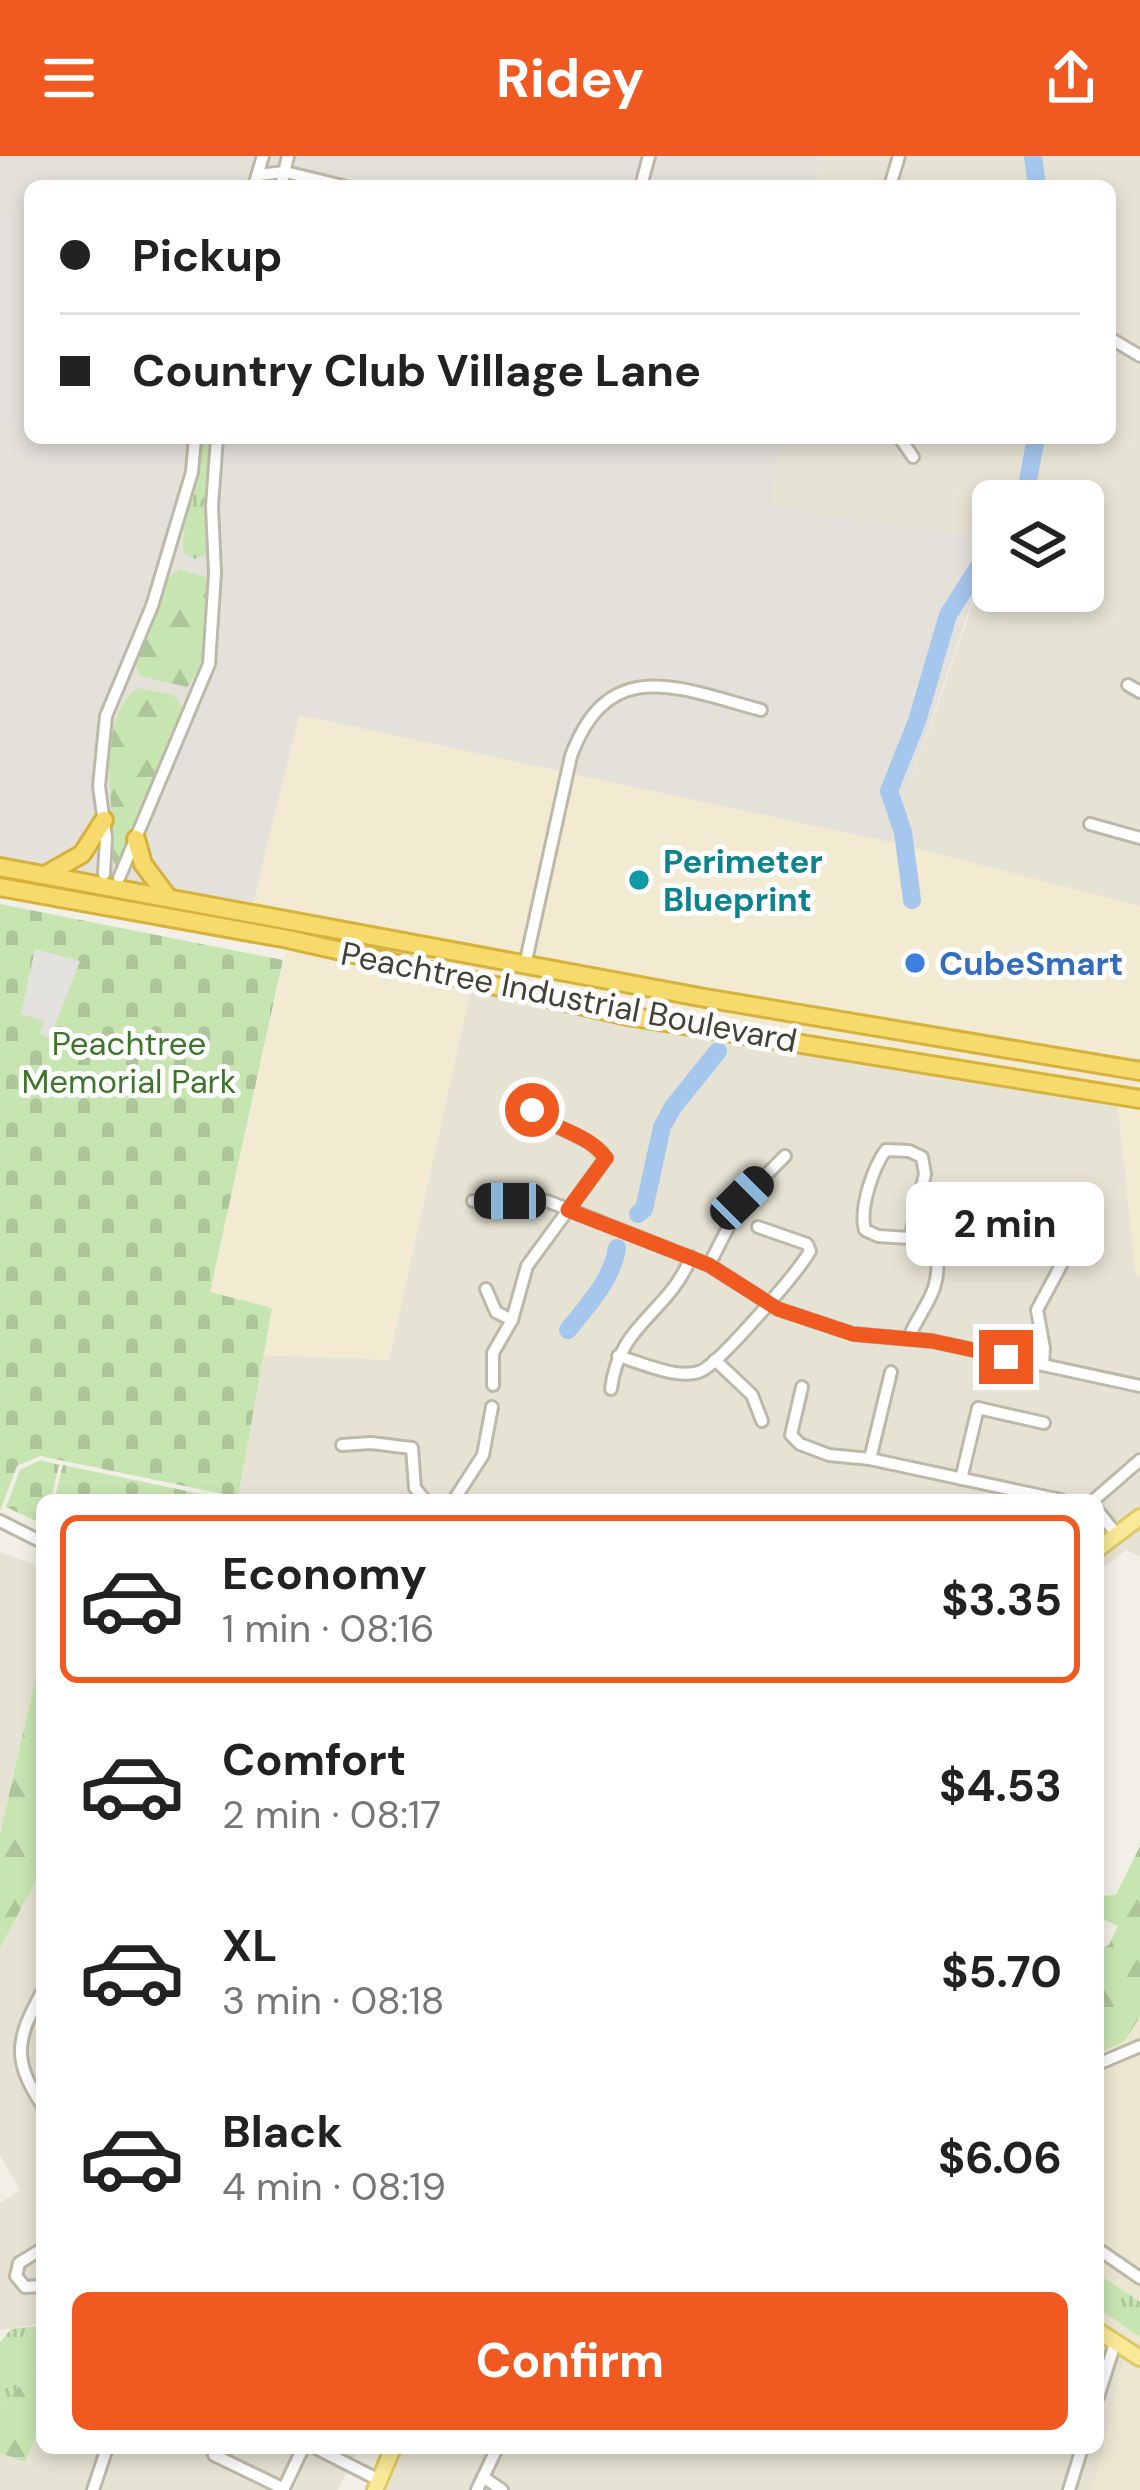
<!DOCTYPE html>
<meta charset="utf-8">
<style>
body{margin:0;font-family:"DM Sans",sans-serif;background:#f6f6f6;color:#222;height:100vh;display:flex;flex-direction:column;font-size:45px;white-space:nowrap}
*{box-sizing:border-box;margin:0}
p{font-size:39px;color:#767676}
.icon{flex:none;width:66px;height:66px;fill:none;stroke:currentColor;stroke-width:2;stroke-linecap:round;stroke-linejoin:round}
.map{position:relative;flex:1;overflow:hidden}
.drawer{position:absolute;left:36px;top:1338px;width:1068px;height:960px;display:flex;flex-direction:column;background:#fff;border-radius:18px;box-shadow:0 6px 18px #0003}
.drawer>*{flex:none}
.hud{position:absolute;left:24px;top:24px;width:1092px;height:264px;border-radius:18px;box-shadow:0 6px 18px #0003;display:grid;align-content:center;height:264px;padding:0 36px;background:#fff}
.buttons{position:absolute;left:972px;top:324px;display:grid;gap:24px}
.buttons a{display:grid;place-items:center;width:132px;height:132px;border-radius:18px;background:#fff;box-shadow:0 6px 18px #0003;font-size:60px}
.end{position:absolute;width:54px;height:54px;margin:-27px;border:15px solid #f0591f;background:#fff;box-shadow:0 0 0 6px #fff}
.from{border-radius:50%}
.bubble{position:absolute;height:84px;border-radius:18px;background:#fff;box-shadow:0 6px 18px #0003;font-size:39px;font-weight:700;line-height:84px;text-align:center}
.car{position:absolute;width:36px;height:72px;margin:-36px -18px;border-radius:15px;box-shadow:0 0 9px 3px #0007;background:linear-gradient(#222 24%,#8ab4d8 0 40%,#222 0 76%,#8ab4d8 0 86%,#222 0)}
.hud b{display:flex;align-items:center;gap:42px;height:114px;font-size:45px}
.hud b+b{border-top:3px solid #e0e0e0}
.hud i{width:30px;height:30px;background:#222}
ul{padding:21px 0 0;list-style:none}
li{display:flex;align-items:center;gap:36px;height:168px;margin:0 24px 18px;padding:0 12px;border:6px solid transparent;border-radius:18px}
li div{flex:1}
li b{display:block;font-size:45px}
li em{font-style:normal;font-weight:700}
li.current{border-color:#f0591f}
li>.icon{width:108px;height:108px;stroke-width:1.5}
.primary-button{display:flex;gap:24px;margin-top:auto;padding:24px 36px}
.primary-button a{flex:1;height:138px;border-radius:18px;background:#f0591f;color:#fff;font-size:48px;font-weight:700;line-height:138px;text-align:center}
header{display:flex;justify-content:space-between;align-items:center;height:156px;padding:0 36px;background:#f0591f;color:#fff;font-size:54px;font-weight:700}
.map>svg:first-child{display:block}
.residential{fill:#e6e3d4}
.commercial{fill:#f3ead2}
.industrial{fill:#e4e1db}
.education{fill:#ebe7d1}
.grass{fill:url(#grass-tufts)}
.forest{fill:url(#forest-firs)}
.cemetery{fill:url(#cemetery-stones)}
.parking{fill:#e3e2de}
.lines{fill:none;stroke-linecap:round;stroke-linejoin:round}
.river{stroke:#a5c6ed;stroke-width:18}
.minor-casing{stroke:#bdb9a9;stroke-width:16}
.major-casing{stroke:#dec968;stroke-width:20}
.highway-casing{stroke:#d6b13c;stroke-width:22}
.minor{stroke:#fff;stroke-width:10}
.major{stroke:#faea98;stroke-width:14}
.highway{stroke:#f7da6c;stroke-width:16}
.route{stroke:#f0591f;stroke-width:15}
.culture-dot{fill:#0f9aa8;stroke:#fff;stroke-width:4.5}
.shop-dot{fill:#3f7fe0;stroke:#fff;stroke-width:4.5}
.labels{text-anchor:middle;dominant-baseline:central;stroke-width:10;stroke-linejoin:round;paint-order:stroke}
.culture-label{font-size:33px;font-weight:bold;fill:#0d838f;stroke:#fff;text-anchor:start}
.shop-label{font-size:33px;font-weight:bold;fill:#366cbe;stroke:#fff;text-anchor:start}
.street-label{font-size:33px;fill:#454136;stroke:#fff}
.park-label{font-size:33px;fill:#3e742c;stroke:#fff}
</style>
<header><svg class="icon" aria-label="menu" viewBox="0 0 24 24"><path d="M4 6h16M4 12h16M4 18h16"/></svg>Ridey<svg class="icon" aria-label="share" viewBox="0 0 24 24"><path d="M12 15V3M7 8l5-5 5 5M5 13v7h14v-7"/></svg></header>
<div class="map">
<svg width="1140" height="2334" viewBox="0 0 1140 2334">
<defs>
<pattern id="grass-tufts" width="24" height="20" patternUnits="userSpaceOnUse" patternTransform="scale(3)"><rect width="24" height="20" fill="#c7e5b1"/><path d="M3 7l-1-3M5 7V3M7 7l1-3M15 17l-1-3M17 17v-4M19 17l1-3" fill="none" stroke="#acc699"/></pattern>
<pattern id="forest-firs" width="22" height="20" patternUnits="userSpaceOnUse" patternTransform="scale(3)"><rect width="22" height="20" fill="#c7e5b1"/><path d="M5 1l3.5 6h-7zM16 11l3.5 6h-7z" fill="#acc699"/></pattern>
<pattern id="cemetery-stones" width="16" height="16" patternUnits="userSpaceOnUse" patternTransform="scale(3)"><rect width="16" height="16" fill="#c7e5b1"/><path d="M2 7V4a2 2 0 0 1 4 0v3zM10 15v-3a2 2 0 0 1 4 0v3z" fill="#acc699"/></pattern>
</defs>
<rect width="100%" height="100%" fill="#f2f0e6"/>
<g class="residential">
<polygon points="819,0 1140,0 1140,750 890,686 993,389 993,435 1083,435 1083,345 993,345 993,383 770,349 780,282 1110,282 1110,30 815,30"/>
<polygon points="475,814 803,881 1116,933 1136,1118 1140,1120 1140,1401 1126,1394 1098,1415 1098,1344 238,1341 261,1199 389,1203"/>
<polygon points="0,1396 34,1408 42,1416 42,1494 0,1678"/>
<polygon points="42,1713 42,2168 0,2174 0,2047 20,2034 0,1999 0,1792"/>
<polygon points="1098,2185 1140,2210 1140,2334 372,2334 392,2292 1098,2292"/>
<polygon points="42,2267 42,2292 358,2292 338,2334 0,2334 0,2297 25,2306"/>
</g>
<polygon class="commercial" points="299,559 890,686 1140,750 1140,1120 1136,1118 1116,933 803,881 475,815 388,1204 261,1199 272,1152 210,1137 294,760 253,747"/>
<polygon class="industrial" points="0,0 819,0 815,30 30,30 30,282 780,282 771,349 993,383 890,686 299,559 253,747 107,734 0,717"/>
<polygon class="education" points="1140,1743 1140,2334 1093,2334 1126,2194 1098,2175 1098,1867"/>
<g class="grass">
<path d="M200 282H214L210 392 205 399 195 403 184 397C179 383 198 306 200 282Z"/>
<polygon points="1098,2118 1140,2146 1140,2181 1098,2152"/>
<polygon points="39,2170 42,2200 0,2256 0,2186 11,2173"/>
</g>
<g class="forest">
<path d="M180 413 206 421C218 444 205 513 187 531L140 520 135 508 168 422Z"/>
<path d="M138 532 174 539 183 552 117 712 113 704C116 659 93 561 138 532Z"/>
<polygon points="42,1494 42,1713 0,1792 0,1678"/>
<polygon points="1140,1690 1140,1861 1124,1885 1098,1897 1098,1794 1109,1789 1118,1770 1098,1761 1098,1740 1116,1739"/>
<polygon points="42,2200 42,2267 25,2306 0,2297 0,2256"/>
</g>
<g class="cemetery">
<polygon points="0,748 283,804 210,1136 272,1152 238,1341 40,1300 17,1310 0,1355"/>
<polygon points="40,1304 59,1309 51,1344 42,1344 42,1368 6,1351 20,1314"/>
<polygon points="63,1309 229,1344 54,1344"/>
</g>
<polygon class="parking" points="35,793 80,805 50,882 40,878 44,865 21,858"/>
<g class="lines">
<g class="river">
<polyline points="1033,0 1037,30"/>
<polyline points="1024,345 1036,282"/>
<polyline points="912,744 903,676 889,635 917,565 948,459 993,388"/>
<polyline points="638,1058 644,1053 662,971 673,951 718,895"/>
<path d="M568 1174C588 1149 612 1124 617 1092"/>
</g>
<g class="minor-casing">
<g id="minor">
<polyline points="258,19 285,16 343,30"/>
<polyline points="254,30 263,0"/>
<polyline points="281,30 288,0"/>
<polyline points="641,30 649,0"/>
<polyline points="890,30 899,0"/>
<polyline points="1110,182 1140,200"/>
<polyline points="900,282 913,301"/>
<polyline points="1128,529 1140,536"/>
<polyline points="1090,668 1140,682"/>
<polyline points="104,718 106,682 99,630 106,560 152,450 192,316 195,282"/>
<polyline points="119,722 209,508 215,417 212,350 217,282"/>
<path d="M525 809 571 600C609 498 678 532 761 554"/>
<path d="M886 994 909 995 922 1001 925 1018 910 1082 878 1080 865 1074C859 1053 873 1011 886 994Z"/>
<polyline points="473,1045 547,1045 709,1109 778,1153 853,1178 932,1185 1140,1230"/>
<polyline points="910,1082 937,1098"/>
<polyline points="709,1109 743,1042 785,1000"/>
<polyline points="486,1133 496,1156 512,1164"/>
<path d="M908 1183C923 1148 941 1138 937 1098L969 1069 975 1056 1067 1080 1092 1101"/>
<path d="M618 1200C640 1206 679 1225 701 1215 720 1207 798 1116 810 1095L807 1088 758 1071"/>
<polyline points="715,1204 752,1239 762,1265"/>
<polyline points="1043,1208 1044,1192 1037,1154 1074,1085"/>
<path d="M493 1229V1197L512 1164 527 1110 606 1002C587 977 554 975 532 954"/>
<polyline points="802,1231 791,1279 800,1288 829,1299 870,1303 1061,1344"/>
<path d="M611 1233C619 1167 668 1158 691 1101"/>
<polyline points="342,1289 371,1287 412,1292 415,1332 425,1344"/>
<polyline points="870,1303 891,1216"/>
<polyline points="961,1323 978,1252 1044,1267"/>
<polyline points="454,1344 483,1299 492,1251"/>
<polyline points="1094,1344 1140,1304"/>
<polyline points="1098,1355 1117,1379"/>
<polyline points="0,1365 42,1386"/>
<path d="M42 1836C17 1882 11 1902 42 1949"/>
<polyline points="1098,1908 1140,1890"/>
<polyline points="42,2093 19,2107 16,2120 25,2131 42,2130"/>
<polyline points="1098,2093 1140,2122"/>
<polyline points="1098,2241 1115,2187"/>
<polyline points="316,2292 379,2324"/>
<polyline points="214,2299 284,2333"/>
<polyline points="483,2321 502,2334"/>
<polyline points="93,2334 107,2292"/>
<polyline points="283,2334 303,2292"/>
<polyline points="477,2334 497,2292"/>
<polyline points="1069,2334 1082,2292"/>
</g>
</g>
<g class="major-casing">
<g id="major">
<polyline points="1098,1393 1140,1361"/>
<polyline points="1098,2175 1140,2202"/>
<polyline points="375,2334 393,2292"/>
</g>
</g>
<g class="highway-casing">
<g id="highway">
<polyline points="136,683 143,708 167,740"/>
<polyline points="0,711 705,842 1140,915"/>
<polyline points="47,718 82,698 104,664"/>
<polyline points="0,731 288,783 628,860 1140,943"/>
</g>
</g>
<use href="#minor" class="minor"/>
<use href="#major" class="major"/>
<use href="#highway" class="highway"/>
</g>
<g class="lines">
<path class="route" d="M532 954C554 975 587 976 606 1002L568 1054 709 1109 778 1153 853 1178 932 1185 1006 1201"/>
</g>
<circle class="culture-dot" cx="639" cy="724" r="12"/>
<circle class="shop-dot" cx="915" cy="807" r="12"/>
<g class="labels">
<g class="culture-label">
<text x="663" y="705">Perimeter<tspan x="663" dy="38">Blueprint</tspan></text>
</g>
<g class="shop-label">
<text x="939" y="807">CubeSmart</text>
</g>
<g class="street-label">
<text transform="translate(569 841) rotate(11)">Peachtree Industrial Boulevard</text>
</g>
<g class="park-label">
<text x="129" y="887">Peachtree<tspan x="129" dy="38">Memorial Park</tspan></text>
</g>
</g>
</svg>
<div class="buttons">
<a><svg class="icon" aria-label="layers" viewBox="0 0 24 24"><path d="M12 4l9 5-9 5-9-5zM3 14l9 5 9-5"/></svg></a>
</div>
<i class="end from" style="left:532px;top:954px"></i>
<i class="end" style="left:1006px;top:1201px"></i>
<div class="bubble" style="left:906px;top:1026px;width:198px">2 min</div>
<i class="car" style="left:742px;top:1042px;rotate:45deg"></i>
<i class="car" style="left:510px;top:1045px;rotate:270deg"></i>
<div class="hud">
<b><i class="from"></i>Pickup</b>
<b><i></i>Country Club Village Lane</b>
</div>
<section class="drawer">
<ul>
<li class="current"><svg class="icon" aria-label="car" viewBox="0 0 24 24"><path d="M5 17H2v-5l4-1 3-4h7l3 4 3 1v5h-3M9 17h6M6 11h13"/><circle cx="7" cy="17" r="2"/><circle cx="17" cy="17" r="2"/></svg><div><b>Economy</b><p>1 min · 08:16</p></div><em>$3.35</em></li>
<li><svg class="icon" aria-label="car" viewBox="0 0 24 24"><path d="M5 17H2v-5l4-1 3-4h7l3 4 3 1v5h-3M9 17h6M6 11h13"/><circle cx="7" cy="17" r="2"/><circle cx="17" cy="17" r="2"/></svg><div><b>Comfort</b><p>2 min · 08:17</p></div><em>$4.53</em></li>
<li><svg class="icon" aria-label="car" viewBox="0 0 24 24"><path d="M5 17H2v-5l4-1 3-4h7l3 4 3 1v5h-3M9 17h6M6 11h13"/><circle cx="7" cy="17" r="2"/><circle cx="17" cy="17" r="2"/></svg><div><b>XL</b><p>3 min · 08:18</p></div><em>$5.70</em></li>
<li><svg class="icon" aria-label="car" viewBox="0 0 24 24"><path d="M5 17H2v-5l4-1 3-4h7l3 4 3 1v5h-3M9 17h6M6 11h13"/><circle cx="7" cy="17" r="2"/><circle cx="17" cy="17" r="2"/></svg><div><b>Black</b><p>4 min · 08:19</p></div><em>$6.06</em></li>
</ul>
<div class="primary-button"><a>Confirm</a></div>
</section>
</div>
